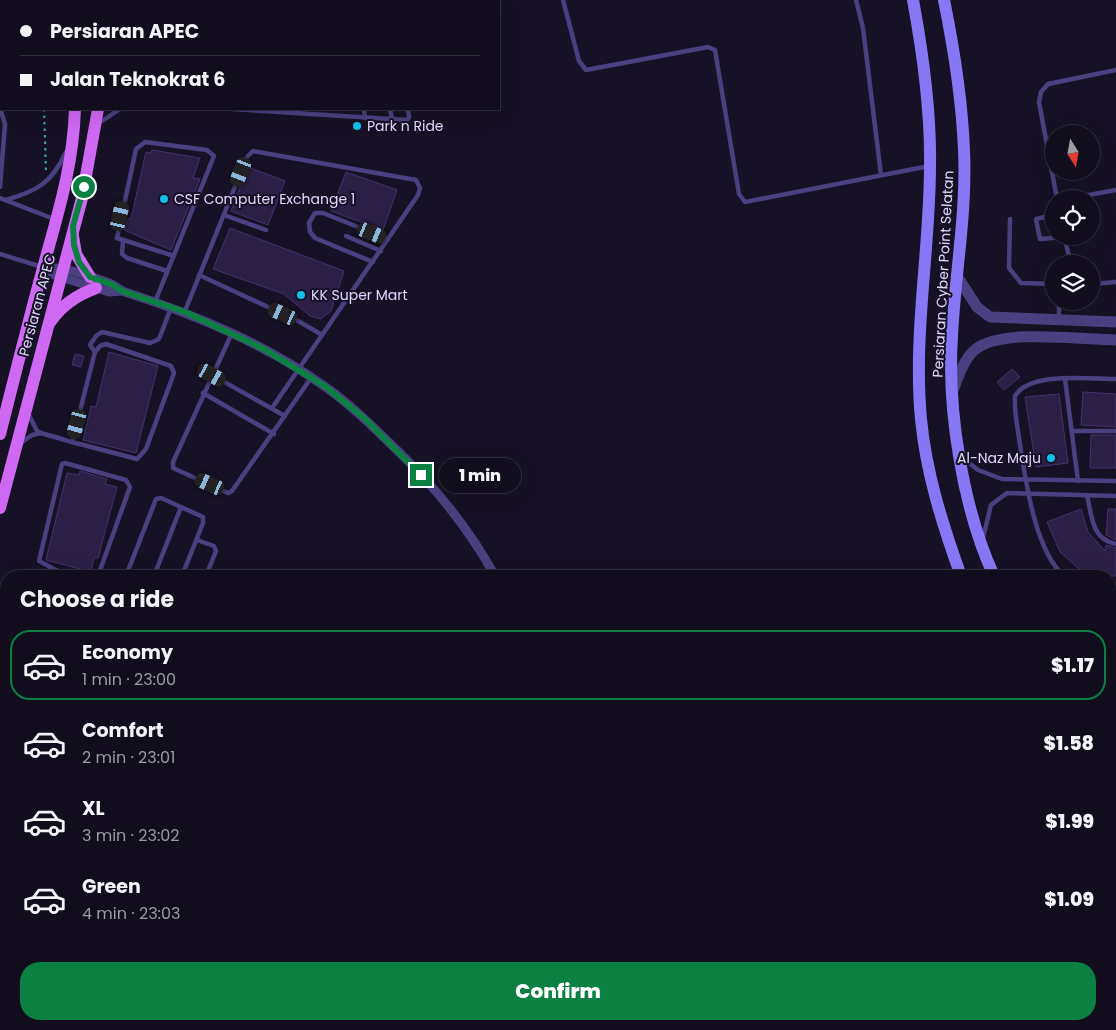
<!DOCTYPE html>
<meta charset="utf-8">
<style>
body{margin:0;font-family:Poppins,sans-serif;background:#1a1625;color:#f1f3f6;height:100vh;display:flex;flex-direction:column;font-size:19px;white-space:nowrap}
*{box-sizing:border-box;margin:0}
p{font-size:16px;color:#9c9ca3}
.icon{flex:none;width:28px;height:28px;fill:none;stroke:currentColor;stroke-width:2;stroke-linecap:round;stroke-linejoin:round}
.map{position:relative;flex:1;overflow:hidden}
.details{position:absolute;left:0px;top:570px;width:1116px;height:460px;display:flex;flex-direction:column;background:#110d1c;border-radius:20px 20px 0 0;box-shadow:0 5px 20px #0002,0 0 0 1px #302d3b}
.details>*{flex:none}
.banner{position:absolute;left:0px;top:0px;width:500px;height:110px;box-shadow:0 5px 20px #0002,0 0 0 1px #302d3b;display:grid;align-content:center;height:110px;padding:0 20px;background:#110d1c}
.needle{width:32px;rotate:169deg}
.controls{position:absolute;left:1045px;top:125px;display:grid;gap:10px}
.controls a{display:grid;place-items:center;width:55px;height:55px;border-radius:50%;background:#110d1c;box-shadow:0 5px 20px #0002,0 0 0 1px #302d3b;font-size:25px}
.end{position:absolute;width:22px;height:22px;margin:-11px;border:6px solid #0b8043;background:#fff;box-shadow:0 0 0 2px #fff}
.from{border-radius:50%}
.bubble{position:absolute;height:35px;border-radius:18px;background:#110d1c;box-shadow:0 5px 20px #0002,0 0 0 1px #302d3b;font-size:16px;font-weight:800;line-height:35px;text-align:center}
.car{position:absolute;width:15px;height:30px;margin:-15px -8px;border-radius:6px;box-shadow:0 0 4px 1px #0007;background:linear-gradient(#222 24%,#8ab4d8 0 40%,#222 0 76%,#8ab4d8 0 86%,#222 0)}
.banner b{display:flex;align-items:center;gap:18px;height:48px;font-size:19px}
.banner b+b{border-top:1px solid #302d3b}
.banner i{width:12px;height:12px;background:#f1f3f6}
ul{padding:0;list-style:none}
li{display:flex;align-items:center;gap:15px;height:70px;margin:0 10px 8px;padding:0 10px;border:2px solid transparent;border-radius:20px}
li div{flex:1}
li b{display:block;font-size:19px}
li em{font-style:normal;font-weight:800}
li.active{border-color:#0b8043}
li>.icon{width:45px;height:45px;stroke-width:1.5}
h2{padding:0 20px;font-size:22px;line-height:60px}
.button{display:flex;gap:10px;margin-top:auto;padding:10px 20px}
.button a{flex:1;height:58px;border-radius:20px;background:#0b8043;color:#fff;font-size:20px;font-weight:800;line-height:58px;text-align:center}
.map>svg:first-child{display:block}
.green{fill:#152d2f}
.building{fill:#2b1f45;stroke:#45326f}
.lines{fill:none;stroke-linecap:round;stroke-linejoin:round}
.path{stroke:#39a9af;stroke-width:2;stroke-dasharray:2.5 4;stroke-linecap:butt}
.service{stroke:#4a4081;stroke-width:4.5}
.minor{stroke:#4a4081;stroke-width:9}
.tertiary{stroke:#4a4081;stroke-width:11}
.secondary{stroke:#8877f5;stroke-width:12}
.primary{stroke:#cf68f3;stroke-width:12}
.route{stroke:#0b8043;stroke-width:6}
.poi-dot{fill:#13beed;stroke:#171125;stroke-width:2}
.labels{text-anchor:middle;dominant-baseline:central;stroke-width:4;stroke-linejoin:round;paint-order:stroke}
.poi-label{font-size:14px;fill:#e0d8fc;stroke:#171125;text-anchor:start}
.street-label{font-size:14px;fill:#e0d8fc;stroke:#171125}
</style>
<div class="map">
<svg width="1116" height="1030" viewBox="0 0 1116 1030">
<rect width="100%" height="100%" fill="#171125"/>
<polygon class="green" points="1110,661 1116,663 1116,953 1110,947"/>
<g class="building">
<polygon points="152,150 200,158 193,178 200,179 171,250 124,230 128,219 131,219 146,152 151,153"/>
<polygon points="248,167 285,181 268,225 231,211"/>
<polygon points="346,172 397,190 383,230 331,211"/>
<polygon points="230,228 344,271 331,311 321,319 310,316 284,294 213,269"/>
<polygon points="109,352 158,366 136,453 83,440 91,406 96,407"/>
<polygon points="75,354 84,356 81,367 72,365"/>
<polygon points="1012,369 1020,377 1004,390 997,382"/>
<polygon points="1083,392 1116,394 1116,427 1081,425"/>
<polygon points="1059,394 1068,463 1036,467 1025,397"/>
<polygon points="1091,435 1116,435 1116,468 1090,468"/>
<polygon points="80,471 107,479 105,484 117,487 98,558 94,558 91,572 46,560 67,473 79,475"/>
<polygon points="1081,509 1088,532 1105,551 1106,545 1116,548 1116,576 1086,575 1060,552 1047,522"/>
<polygon points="1108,509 1116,509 1116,540 1106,535"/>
</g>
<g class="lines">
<g class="path">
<polyline points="0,44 1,44"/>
<polyline points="44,109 46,172"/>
</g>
<g class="service">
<polyline points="343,0 344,1"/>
<polyline points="363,0 364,1"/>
<polyline points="394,0 394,1"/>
<polyline points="563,0 579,61 586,70 708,47 715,50 739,194 745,202 929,166"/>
<polyline points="856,0 863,28 881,175"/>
<polyline points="204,1 208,0"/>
<polyline points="316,1 317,0"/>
<polyline points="0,108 5,124 0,187"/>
<polyline points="232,109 407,120 409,117 408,109"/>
<polyline points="364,109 365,118"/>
<polyline points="390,109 392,119"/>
<polyline points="99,123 120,109"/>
<polyline points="0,198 54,219"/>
<polyline points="1057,199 1039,102 1041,92 1048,84 1116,70"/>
<polyline points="1067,199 1116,190"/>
<path d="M6 200C37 191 52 183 66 152"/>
<polyline points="224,215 266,230"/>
<polyline points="1054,215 1036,219 1040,239 1064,237"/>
<polyline points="1010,219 1009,268 1021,283 1054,284"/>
<polyline points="346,236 381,251"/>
<polyline points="1064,236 1071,264"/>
<polyline points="123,241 122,254 127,258 167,271"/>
<polyline points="0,254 42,267"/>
<polyline points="373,262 315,238 310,232 309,223 315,213 323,213 388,239"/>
<polyline points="199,275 300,322 322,335"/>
<polyline points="1091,284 1116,282"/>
<polyline points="1059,301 1059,319"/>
<polyline points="155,302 214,156 207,150 145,142 136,149 117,238 174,256"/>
<polyline points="185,311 247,157 253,151 416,180 420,188 418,195 272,408"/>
<polyline points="232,333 173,462 173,468 228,493 232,491 311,378"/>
<polygon points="106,344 171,366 174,373 146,449 137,459 72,442 95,352 100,346"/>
<polyline points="95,352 90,345 96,336 102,332 150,343 159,339 171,308"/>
<polyline points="212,375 285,416"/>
<polyline points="1065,379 1078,481"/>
<polyline points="203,393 274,434"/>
<polyline points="1072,431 1116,431"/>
<polyline points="41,433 72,442"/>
<polyline points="21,443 32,435 41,433 37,431 28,413"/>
<polyline points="963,458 978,470 1002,479 1116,481"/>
<path d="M1087 495C1092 516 1091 539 1116 544"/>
<polyline points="983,538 991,505 1007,493 1116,496"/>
<polyline points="197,540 214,546 216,551 206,576"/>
<polyline points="67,576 39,561 62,464 65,463 126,480 130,487 98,576"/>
<polyline points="126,576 156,499 161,498 203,517 203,523 182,576"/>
<polyline points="154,576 181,507"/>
<path d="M1064 576C1034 550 1025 476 1019 438 1017 424 1014 410 1015 396 1030 371 1090 379 1116 379"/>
<polyline points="1110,594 1116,596"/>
<polyline points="1110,638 1116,634"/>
<polyline points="840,1024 842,1030"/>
<polyline points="891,1024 893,1030"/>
<polyline points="929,1024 935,1030"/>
<polyline points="1007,1024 1013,1030"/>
<polyline points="1088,1024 1094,1030"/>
<polyline points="420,1030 428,1028 433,1030"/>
<polyline points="1005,1030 1011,1024"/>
</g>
<g class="minor">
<path d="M43 268C65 266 89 276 109 283 115 285 119 290 125 292 196 315 266 344 327 388 355 408 378 432 403 456 438 491 471 532 495 576"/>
<polyline points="43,268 51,274 109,292 122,291"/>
<polyline points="0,588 6,597"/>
<polyline points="0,622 6,619"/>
<polyline points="204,1030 208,1024"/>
<polyline points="553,1030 555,1024"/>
</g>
<g class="tertiary">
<polyline points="957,276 977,307 990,317 1116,322"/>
<path d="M952 393C958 378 963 359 976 349 1001 328 1082 340 1116 340"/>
</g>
<g class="secondary">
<path d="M913 0C923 54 931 110 930 166 930 250 913 334 921 419 926 473 943 526 961 576"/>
<path d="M944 0C954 49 962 100 964 150 967 212 955 274 952 336 947 410 963 509 994 576"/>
<polyline points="1110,654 1116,656"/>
<polyline points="1110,973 1116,979"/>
</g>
<g class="primary">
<polyline points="75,0 75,1"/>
<polyline points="96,0 96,1"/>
<polyline points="126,1 126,0"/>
<polyline points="0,13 1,13"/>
<polyline points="73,236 76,254 90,277"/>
<path d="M51 321C62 305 77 295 96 288"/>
<path d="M0 434C14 379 28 323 43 268 58 213 73 167 75 109"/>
<polyline points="0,508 82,198 98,109"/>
</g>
</g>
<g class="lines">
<polyline class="route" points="84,187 73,226 74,245 79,262 90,277 111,284 122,291 185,312 264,349 326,387 364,418 421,475"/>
</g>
<g class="poi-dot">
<circle cx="357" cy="126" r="5"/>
<circle cx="164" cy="199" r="5"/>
<circle cx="301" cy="295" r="5"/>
<circle cx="1051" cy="458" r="5"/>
</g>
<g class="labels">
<g class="poi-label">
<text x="367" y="126">Park n Ride</text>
<text x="174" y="199">CSF Computer Exchange 1</text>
<text x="311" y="295">KK Super Mart</text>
<text x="1041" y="458" text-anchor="end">Al-Naz Maju</text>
</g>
<g class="street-label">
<text transform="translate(943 274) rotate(-87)">Persiaran Cyber Point Selatan</text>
<text transform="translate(37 305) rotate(-75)">Persiaran APEC</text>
</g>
</g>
</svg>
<div class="controls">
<a><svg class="needle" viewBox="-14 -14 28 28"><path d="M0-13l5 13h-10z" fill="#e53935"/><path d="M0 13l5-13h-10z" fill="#9c9ca3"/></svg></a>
<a><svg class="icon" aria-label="locate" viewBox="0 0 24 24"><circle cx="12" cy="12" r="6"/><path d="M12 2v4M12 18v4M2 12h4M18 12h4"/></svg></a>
<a><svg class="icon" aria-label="layers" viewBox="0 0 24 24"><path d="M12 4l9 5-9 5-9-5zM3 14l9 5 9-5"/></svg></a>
</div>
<i class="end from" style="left:84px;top:187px"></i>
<i class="end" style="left:421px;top:475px"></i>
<div class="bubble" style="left:439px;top:458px;width:82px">1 min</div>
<i class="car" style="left:241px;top:172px;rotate:202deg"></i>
<i class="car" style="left:120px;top:216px;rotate:13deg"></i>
<i class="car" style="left:372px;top:233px;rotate:112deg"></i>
<i class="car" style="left:283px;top:314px;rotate:295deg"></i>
<i class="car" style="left:212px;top:375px;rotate:119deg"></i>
<i class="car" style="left:77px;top:424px;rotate:195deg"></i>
<i class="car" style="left:210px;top:484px;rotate:294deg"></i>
<div class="banner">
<b><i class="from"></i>Persiaran APEC</b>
<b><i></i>Jalan Teknokrat 6</b>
</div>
<section class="details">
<h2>Choose a ride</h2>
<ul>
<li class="active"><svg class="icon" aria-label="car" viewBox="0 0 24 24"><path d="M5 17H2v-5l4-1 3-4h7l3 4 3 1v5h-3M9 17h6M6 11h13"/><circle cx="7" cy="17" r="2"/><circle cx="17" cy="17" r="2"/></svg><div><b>Economy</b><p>1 min · 23:00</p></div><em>$1.17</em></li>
<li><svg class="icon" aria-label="car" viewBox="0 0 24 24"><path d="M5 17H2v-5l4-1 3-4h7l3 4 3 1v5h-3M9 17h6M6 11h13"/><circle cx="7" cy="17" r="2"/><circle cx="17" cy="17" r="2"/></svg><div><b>Comfort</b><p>2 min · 23:01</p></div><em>$1.58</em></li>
<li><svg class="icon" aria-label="car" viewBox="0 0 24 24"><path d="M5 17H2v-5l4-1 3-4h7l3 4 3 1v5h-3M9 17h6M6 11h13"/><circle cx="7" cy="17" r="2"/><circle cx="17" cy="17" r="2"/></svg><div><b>XL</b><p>3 min · 23:02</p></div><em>$1.99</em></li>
<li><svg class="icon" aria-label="car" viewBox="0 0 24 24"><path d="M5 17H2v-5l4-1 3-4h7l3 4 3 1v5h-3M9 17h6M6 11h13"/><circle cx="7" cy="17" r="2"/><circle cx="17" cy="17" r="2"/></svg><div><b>Green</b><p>4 min · 23:03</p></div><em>$1.09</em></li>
</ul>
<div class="button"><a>Confirm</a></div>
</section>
</div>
